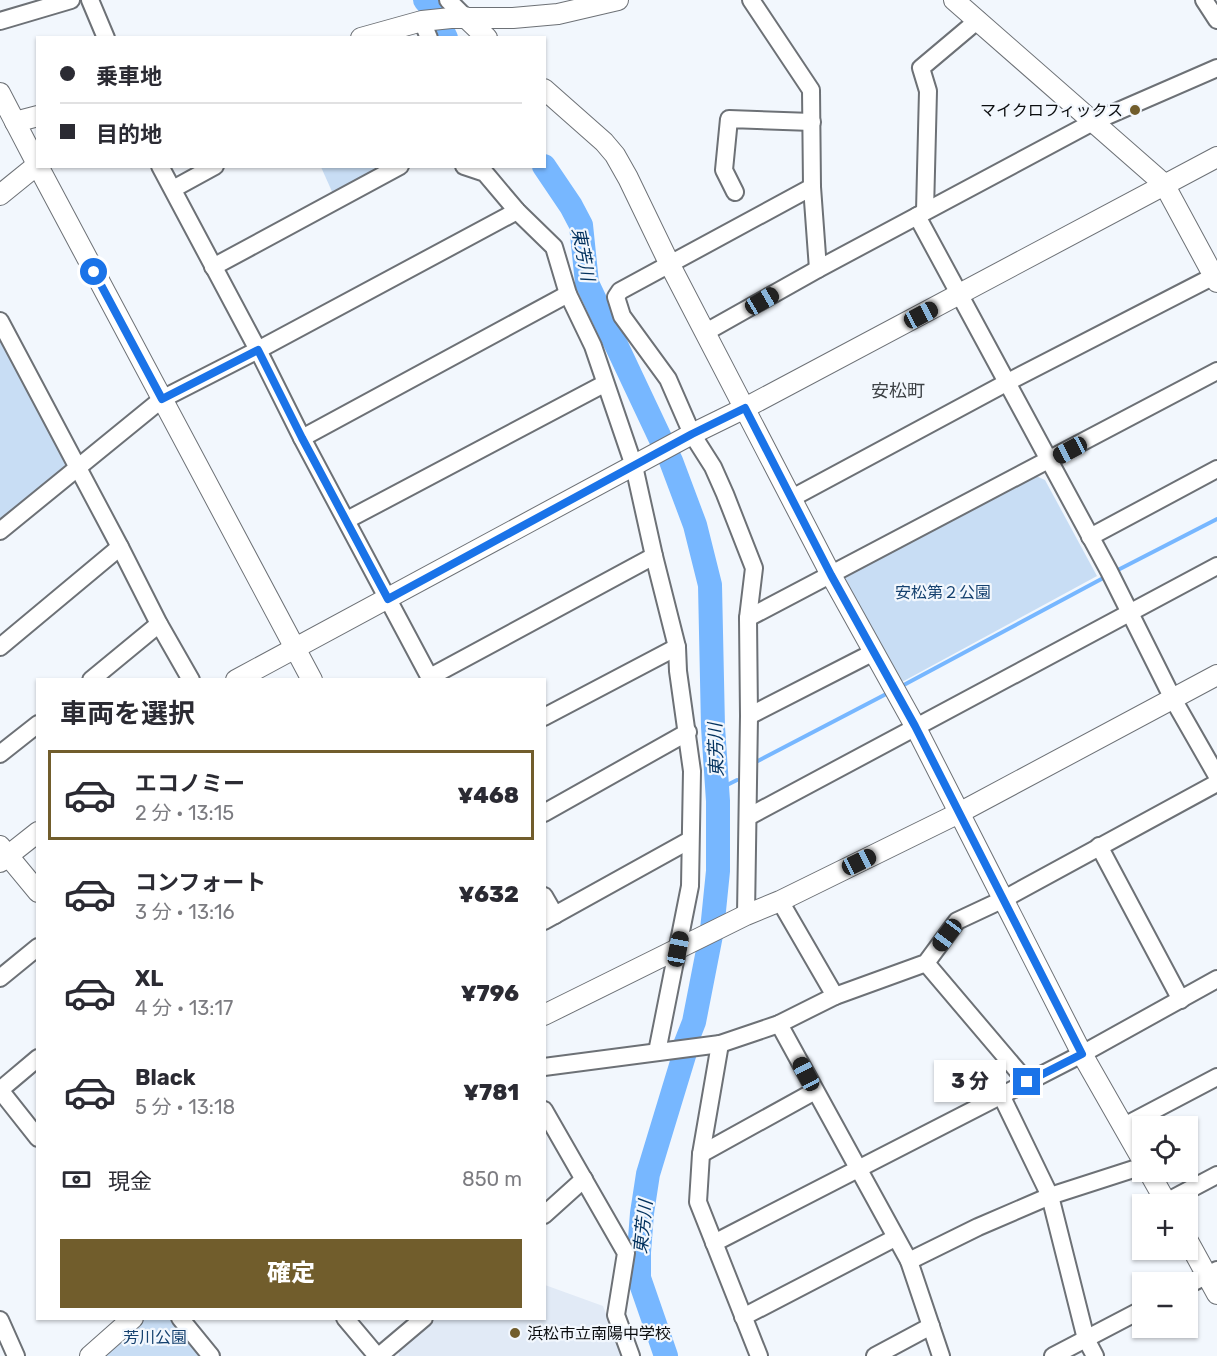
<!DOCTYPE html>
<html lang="ja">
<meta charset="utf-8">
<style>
body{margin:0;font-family:Rubik,"Noto Sans JP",sans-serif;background:#f2f2f3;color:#2b2b33;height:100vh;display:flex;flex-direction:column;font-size:22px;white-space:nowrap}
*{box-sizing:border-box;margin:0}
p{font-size:20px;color:#7c7c81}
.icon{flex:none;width:33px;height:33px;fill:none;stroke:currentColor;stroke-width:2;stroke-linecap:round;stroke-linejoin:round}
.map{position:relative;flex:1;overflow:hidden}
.side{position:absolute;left:36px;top:678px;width:510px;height:642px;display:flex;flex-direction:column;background:#fff;border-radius:0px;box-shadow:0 2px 4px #0004}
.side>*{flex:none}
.hud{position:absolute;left:36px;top:36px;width:510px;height:132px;border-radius:0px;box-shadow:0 2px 4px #0004;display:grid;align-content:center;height:132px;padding:0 24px;background:#fff}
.controls{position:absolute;left:1132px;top:1116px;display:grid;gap:12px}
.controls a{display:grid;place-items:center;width:66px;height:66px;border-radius:0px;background:#fff;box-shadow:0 2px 4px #0004;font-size:30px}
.end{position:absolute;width:27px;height:27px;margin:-14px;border:8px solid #1a73e8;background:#fff;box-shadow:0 0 0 3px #fff}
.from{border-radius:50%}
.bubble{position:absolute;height:42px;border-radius:0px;background:#fff;box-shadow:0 2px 4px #0004;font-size:20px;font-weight:800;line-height:42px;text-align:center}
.car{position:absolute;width:18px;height:36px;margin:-18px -9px;border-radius:8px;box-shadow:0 0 4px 2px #0007;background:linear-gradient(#222 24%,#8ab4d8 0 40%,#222 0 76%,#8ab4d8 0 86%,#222 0)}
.hud b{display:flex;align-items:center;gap:21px;height:57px;font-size:22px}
.hud b+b{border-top:2px solid #e1e1e2}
.hud i{width:15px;height:15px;background:#2b2b33}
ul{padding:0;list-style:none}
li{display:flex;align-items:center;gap:18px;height:90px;margin:0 12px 9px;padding:0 12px;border:3px solid transparent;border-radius:0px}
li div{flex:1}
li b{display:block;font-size:22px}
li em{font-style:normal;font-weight:800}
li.selected{border-color:#715d2c}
li>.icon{width:54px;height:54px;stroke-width:1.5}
h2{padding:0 24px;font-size:27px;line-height:72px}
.pay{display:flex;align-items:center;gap:15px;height:66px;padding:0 24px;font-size:22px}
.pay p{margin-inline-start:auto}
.action{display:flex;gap:12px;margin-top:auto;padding:12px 24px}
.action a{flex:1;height:69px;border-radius:0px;background:#715d2c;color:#fff;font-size:24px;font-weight:800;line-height:69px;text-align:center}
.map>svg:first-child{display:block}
.built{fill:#e1eaf6}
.green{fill:#c8ddf4}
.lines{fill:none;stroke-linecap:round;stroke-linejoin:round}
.stream{stroke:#77b7ff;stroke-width:4}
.river{stroke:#77b7ff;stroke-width:24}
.minor-casing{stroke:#6d7176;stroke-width:20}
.tertiary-casing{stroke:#6d7176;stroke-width:22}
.minor{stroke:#fff;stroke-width:16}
.tertiary{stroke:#fff;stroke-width:20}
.route{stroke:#1a73e8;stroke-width:8}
.poi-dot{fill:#715d2c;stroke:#f2f7fd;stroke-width:2}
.labels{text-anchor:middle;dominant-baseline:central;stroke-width:4.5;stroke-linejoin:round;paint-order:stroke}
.poi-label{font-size:16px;fill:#0b0d0f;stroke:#f2f7fd;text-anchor:end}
.park-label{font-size:16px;fill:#15416f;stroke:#f2f7fd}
.water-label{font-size:18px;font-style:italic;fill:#03325e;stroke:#f2f7fd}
.neighbourhood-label{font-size:18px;fill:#3d4145;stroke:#f2f7fd}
</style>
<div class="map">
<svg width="1217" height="1356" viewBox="0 0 1217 1356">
<rect width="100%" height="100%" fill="#f2f7fd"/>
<polygon class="built" points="545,1285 603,1306 622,1356 399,1356 398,1347 434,1319 544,1318"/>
<g class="green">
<polygon points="321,167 390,167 334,196"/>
<polygon points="0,334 69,464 67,473 0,524"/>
<polygon points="1036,476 1045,480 1097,576 902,682 893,677 843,583 846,576"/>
<polygon points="142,1318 174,1319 204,1356 99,1356"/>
</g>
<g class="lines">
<g class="stream">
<polyline points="1114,572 1217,519"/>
<polyline points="900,687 1107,576"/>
<polyline points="754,763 890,692"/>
<polyline points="717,790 737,780"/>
</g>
<g class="river">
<polyline points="425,0 431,7 446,38"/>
<polyline points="544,166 571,206 581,225 587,283 671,461 695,525 710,585 713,727 718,801 718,871 712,930 694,1022 685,1045 686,1049 648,1174 642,1213 639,1252 639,1278 666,1356"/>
</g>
<g class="minor-casing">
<g id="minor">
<polyline points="90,0 106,38"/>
<polyline points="448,0 465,17"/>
<polyline points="751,0 811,90 812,187 818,269"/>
<polyline points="1204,0 1217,20"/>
<polyline points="0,21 71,0"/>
<polyline points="422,21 429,38"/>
<polyline points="160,166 258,350 302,438 431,680"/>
<polyline points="464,166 485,173 517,211 554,247 568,294 593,346 634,466 654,556 677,647 678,671 692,771 690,886 657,1052"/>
<polyline points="173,189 215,166"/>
<polyline points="735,192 724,170 729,119 812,122"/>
<polyline points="925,211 928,91 921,68 978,20"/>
<polyline points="917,216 1109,571 1173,699 1217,776"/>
<polyline points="213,267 400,166"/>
<polyline points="0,321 120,547 159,624 191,680"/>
<polyline points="706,332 818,269 1093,122 1217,68"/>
<polyline points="302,438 568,294"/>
<polyline points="792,498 1006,383 1214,276"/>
<polyline points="347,520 604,384"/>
<polyline points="0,531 162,399 258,350 517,211"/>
<polyline points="1090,537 1217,469"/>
<polyline points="748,618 1217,371"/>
<polyline points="0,647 120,547"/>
<polyline points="430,677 654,556"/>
<polyline points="91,680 159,624"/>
<polyline points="749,716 874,652"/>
<polyline points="544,717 677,647"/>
<polyline points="0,754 38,724"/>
<polyline points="544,813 688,732"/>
<polyline points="748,817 1217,566"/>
<polyline points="1099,846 1181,1000"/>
<polyline points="544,896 555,915"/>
<polyline points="780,901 835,996"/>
<polyline points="746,915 749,716 748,618 754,568 725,494 713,467 692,434 668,379 622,316 616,297 620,291 812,187"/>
<polyline points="544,921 690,840"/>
<polyline points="926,963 1027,1082"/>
<polyline points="0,978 38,947"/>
<polyline points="779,1024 909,1261 941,1356"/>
<polyline points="720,1044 701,1154 698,1202 759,1356"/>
<polyline points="544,1067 720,1044 779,1024 835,996 926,963 957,921 1004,899 1217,783"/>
<polyline points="0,1090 38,1138"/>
<polyline points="0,1090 38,1058"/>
<polyline points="1001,1095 1050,1196 1086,1339 1095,1356"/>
<polyline points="544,1110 626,1253 616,1315 631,1356"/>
<polyline points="1124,1126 1217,1077"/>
<polyline points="701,1154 815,1091"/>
<polyline points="1166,1202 1217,1175"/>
<polyline points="544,1215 584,1179"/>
<polyline points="714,1243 1082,1054 1217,979"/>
<polyline points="909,1261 978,1227 1050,1196 1143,1166"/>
<polyline points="1188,1285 1217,1270"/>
<polyline points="743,1317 895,1238"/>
<polyline points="180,1318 211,1356"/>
<polyline points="345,1318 377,1356"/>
<polyline points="0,1320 16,1356"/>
<polyline points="379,1356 424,1318"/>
<polyline points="875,1356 931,1326"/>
<polyline points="1053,1356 1143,1309"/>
</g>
</g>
<g class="tertiary-casing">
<g id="tertiary">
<polyline points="954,0 1164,184 1217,282"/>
<polyline points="465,17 487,38"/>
<polyline points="361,38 422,21 451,18 513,18 558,14 618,0"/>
<polyline points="544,89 604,142 615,155 628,178 670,265 831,575 915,726 1082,1054 1143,1161"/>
<polyline points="0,93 38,166"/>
<polyline points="15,122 38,116"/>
<polyline points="38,166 312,680"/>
<polyline points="0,195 37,165"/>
<polyline points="236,680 692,434 745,408 1217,157"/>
<polyline points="0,846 38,892"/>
<polyline points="0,862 38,832"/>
<polyline points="544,1015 746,915 780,901 959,813 1217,675"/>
<polyline points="1149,1172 1167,1204"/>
<polyline points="1188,1241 1217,1294"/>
<polyline points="90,1356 133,1318"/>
</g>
</g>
<use href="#minor" class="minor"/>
<use href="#tertiary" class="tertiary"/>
</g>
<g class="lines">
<polyline class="route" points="94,272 162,399 258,350 302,438 388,599 692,434 745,408 831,575 915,726 1082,1054 1027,1082"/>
</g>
<g class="poi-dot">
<circle cx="1135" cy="110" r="6"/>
<circle cx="515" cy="1333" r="6"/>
</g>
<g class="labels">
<g class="poi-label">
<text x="1123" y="110">マイクロフィックス</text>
<text x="527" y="1333" text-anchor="start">浜松市立南陽中学校</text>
</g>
<g class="park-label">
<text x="943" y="592">安松第２公園</text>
<text x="155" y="1337">芳川公園</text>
</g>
<g class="water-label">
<text transform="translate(583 254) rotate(79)">東芳川</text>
<text transform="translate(716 750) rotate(-92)">東芳川</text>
<text transform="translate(643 1227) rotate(-84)">東芳川</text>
</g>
<g class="neighbourhood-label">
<text x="898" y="391">安松町</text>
</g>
</g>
</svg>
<div class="controls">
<a><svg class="icon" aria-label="locate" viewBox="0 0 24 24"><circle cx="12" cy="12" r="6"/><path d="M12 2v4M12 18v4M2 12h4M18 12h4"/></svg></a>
<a>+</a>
<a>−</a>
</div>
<i class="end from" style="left:94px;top:272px"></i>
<i class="end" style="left:1027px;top:1082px"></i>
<div class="bubble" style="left:934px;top:1060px;width:72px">3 分</div>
<i class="car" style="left:762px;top:301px;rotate:60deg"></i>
<i class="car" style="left:921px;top:315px;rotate:62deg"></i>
<i class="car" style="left:1070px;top:450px;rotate:242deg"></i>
<i class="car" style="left:859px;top:862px;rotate:64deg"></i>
<i class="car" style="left:947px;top:935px;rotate:217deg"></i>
<i class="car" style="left:678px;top:949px;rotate:11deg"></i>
<i class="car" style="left:806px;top:1074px;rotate:332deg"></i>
<div class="hud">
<b><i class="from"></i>乗車地</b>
<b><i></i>目的地</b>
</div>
<section class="side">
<h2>車両を選択</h2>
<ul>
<li class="selected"><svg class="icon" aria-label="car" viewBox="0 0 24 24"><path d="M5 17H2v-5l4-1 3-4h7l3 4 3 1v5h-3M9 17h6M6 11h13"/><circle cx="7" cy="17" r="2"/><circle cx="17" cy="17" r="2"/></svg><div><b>エコノミー</b><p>2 分 · 13:15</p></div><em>¥468</em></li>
<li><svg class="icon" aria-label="car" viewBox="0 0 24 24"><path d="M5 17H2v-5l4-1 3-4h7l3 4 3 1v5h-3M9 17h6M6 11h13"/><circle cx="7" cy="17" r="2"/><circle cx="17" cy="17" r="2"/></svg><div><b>コンフォート</b><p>3 分 · 13:16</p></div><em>¥632</em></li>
<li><svg class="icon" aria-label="car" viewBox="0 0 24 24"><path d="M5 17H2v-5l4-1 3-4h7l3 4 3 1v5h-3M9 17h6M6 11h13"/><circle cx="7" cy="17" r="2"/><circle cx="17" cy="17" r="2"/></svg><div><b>XL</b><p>4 分 · 13:17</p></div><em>¥796</em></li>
<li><svg class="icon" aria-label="car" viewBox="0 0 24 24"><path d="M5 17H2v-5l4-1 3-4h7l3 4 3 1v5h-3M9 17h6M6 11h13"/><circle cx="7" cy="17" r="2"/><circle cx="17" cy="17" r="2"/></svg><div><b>Black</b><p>5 分 · 13:18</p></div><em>¥781</em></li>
</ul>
<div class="pay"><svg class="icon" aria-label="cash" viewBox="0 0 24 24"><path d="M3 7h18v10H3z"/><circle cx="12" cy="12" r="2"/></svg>現金<p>850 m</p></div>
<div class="action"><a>確定</a></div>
</section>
</div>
